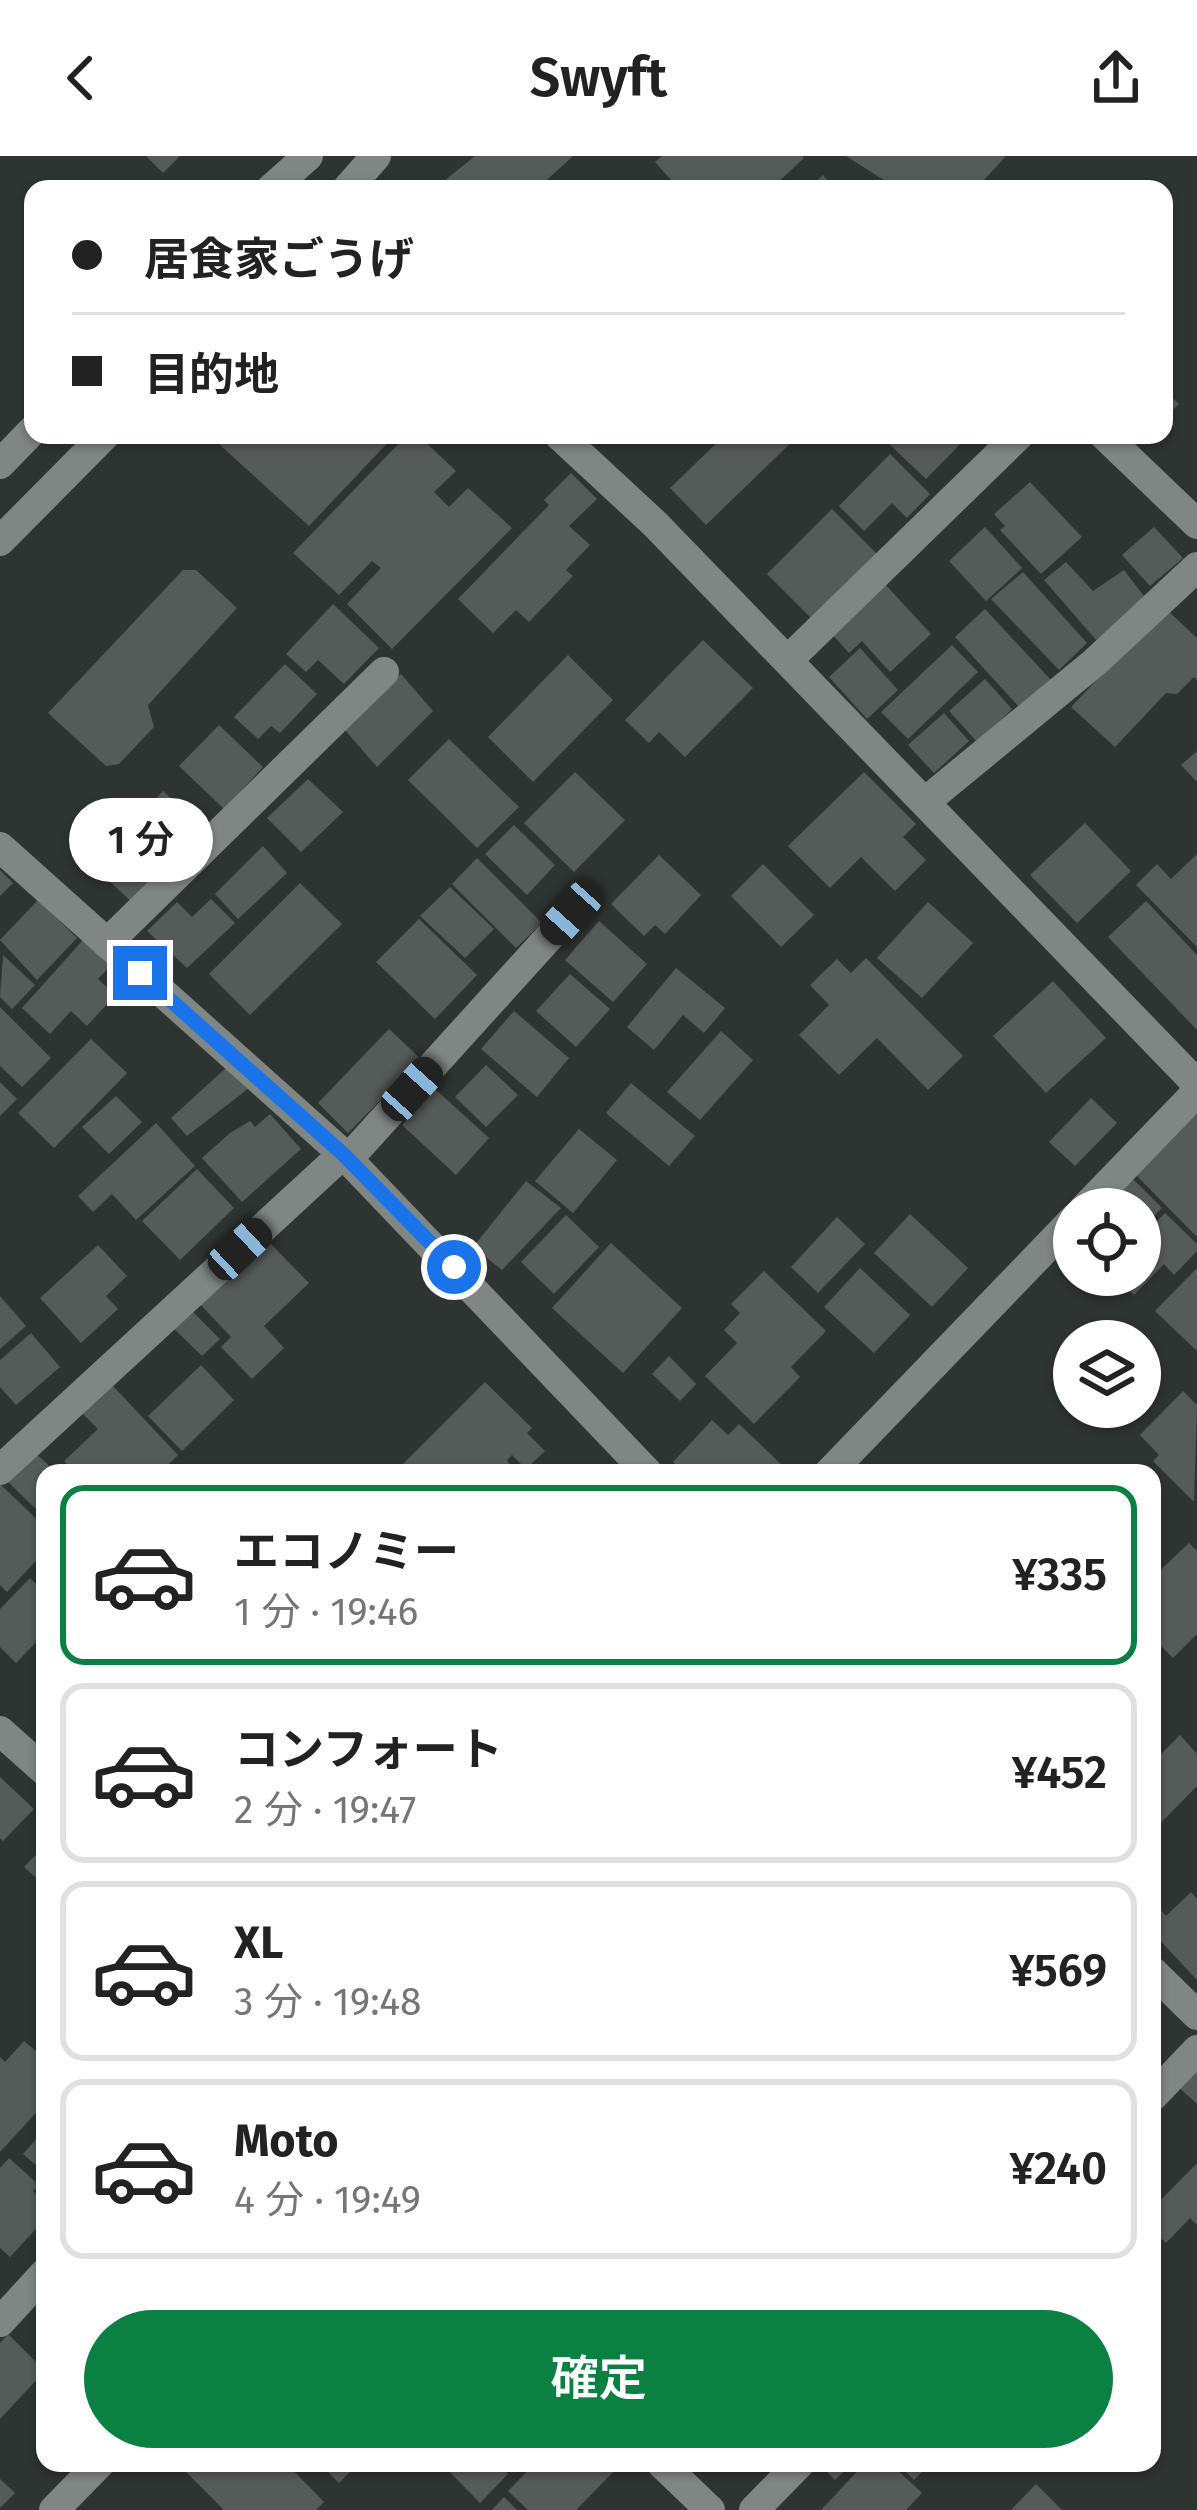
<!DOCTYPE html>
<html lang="ja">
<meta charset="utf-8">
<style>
body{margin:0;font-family:"Fira Sans","Noto Sans JP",sans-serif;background:#f2f2f2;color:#222;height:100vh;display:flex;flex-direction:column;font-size:45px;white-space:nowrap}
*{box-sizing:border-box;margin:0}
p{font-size:39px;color:#767676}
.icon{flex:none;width:66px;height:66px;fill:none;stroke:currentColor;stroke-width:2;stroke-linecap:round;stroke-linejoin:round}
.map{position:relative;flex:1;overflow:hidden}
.drawer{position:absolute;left:36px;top:1308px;width:1125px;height:1008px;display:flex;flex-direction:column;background:#fff;border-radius:24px;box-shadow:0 3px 9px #0004}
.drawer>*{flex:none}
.top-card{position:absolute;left:24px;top:24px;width:1149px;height:264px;border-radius:24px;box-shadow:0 3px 9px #0004;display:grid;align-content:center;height:264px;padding:0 48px;background:#fff}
.tools{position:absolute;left:1053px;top:1032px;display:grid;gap:24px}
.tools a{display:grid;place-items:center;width:108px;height:108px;border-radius:50%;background:#fff;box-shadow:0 3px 9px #0004;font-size:60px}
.end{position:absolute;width:54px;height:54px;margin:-27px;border:15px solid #1a73e8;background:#fff;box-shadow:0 0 0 6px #fff}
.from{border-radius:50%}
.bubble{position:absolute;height:84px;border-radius:42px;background:#fff;box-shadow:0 3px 9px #0004;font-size:39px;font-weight:600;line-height:84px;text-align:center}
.car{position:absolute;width:36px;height:72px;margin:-36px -18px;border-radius:15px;box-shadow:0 0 9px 3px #0007;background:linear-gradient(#222 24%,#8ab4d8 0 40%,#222 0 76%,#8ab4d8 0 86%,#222 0)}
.top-card b{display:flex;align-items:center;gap:42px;height:114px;font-size:45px}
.top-card b+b{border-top:3px solid #e0e0e0}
.top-card i{width:30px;height:30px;background:#222}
ul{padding:21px 0 0;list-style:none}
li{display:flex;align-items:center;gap:36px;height:180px;margin:0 24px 18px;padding:0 24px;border:6px solid #e0e0e0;border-radius:24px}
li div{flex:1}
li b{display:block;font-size:45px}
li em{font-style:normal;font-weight:600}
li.on{border-color:#0b8043}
li>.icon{width:108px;height:108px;stroke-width:1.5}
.action{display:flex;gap:24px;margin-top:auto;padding:24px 48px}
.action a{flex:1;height:138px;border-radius:72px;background:#0b8043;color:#fff;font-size:48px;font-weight:600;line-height:138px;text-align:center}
header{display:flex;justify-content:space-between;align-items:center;height:156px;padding:0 48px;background:#fff;font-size:54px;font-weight:600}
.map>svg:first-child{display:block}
.building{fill:#555b59}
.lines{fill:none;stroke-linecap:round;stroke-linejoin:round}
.minor{stroke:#7f8684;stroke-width:30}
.route{stroke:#1a73e8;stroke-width:15}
</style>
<header><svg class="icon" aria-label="back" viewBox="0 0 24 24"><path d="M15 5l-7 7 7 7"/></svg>Swyft<svg class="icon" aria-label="share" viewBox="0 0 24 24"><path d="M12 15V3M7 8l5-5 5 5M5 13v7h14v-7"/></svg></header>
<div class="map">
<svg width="1197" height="2354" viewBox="0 0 1197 2354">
<rect width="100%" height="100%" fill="#2e3432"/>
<g class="building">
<polygon points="146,0 180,0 163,17"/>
<polygon points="475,0 573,0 537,33 434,33"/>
<polygon points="662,0 802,0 804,2 771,33 662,33 671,24 655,6"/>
<polygon points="846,0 1006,0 976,33 898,33"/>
<polygon points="823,19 834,33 807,33"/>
<polygon points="1164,234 1179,248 1164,263"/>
<polygon points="209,279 395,279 309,370"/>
<polygon points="407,279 418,279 456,315 434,336 449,351 468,332 512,372 392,493 347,448 381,412 372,405 339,439 293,397"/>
<polygon points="725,279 799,279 706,369 670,332"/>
<polygon points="896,279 969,279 926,323 888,287"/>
<polygon points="890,298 930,338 907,362 892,347 864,375 839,350"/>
<polygon points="571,317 597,343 569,370 590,389 566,414 573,420 529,466 516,454 493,477 458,443 549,349 544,344"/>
<polygon points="1030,326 1082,381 1041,418 1000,374 1005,370 994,358"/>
<polygon points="832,353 877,398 812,463 767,418"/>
<polygon points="985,371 1022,412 986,445 949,405"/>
<polygon points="1154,371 1183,402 1150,430 1122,399"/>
<polygon points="1066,406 1093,435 1124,414 1147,444 1096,484 1044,424"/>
<polygon points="183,414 196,414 237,452 148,549 154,571 119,608 106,610 48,557"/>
<polygon points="1023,416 1087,487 1059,514 991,443"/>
<polygon points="883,426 931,478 890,516 862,485 849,497 830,476"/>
<polygon points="333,448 379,492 344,528 318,504 306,516 286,498"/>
<polygon points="1165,452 1197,482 1197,524 1194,521 1177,538 1166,537 1115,591 1071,551"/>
<polygon points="985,453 1051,524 1020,552 955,481"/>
<polygon points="703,484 753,532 685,601 659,576 649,587 625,564"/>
<polygon points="952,489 978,516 908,583 881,556"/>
<polygon points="860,492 898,534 867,563 829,521"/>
<polygon points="568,499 613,544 533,626 488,581"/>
<polygon points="285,508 317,538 280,577 271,570 258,583 234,561"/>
<polygon points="401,518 433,555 377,611 345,574 346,566"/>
<polygon points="985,523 1012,553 978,587 949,555"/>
<polygon points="944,557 969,585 934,617 908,589"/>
<polygon points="219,569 263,611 224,653 179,610"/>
<polygon points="449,583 519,651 477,692 408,624"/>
<polygon points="1197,595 1197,626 1181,609"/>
<polygon points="575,616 625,664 574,716 524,667"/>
<polygon points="864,616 916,668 903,681 926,704 895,735 861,701 830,732 788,690"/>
<polygon points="308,623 343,656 301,696 267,662"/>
<polygon points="163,635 203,672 169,707 130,670"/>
<polygon points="1085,667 1131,715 1077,767 1030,719"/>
<polygon points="514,669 555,709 527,739 485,698"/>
<polygon points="122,683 161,720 134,748 95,712"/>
<polygon points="263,690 287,717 238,763 215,738"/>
<polygon points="1197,698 1197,791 1136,729 1157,708 1171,723"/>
<polygon points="659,699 701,739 665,778 655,769 644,780 611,748"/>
<polygon points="477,702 542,767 516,792 452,728"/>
<polygon points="763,708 814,759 781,791 731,740"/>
<polygon points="0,714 13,727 0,740"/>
<polygon points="300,727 342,768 250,859 209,818"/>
<polygon points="450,731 494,773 465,802 420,760"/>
<polygon points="211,743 235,767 187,812 147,775 177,746 192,761"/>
<polygon points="38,744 77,782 37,824 0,784"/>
<polygon points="1146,745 1197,799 1197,874 1108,781"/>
<polygon points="928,746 973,787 922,842 877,802"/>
<polygon points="419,763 477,819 435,863 376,806"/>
<polygon points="599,765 647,808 613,846 565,804"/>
<polygon points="83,784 110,810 98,823 115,839 87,870 71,855 50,878 22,852"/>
<polygon points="3,799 35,829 12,853 0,841"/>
<polygon points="866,802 963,900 928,934 877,882 839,919 799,879 829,849 810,829 837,803 851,817"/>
<polygon points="676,812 725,852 704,877 683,859 654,894 627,871"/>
<polygon points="570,818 610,853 576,891 536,855"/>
<polygon points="1053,825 1106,882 1046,937 993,880"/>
<polygon points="0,851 51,902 22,931 0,910"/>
<polygon points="514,855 569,902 537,941 481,893"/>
<polygon points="389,873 421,903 348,977 318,947"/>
<polygon points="721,875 753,904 700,964 667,936"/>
<polygon points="91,883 127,917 54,992 18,957"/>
<polygon points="486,909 518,939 486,971 455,941"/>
<polygon points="227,911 249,932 187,980 171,962"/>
<polygon points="0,926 17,943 0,960"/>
<polygon points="631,927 695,980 669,1010 606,957"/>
<polygon points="435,933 489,982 456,1019 402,969"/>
<polygon points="116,940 142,966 109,998 82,971"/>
<polygon points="1091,942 1117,967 1075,1010 1049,986"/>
<polygon points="1191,954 1197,960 1197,1081 1131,1014"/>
<polygon points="270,958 301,993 242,1046 202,1002 230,977 250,965 255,971"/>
<polygon points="156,967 195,1010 136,1064 112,1038 93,1056 78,1040"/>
<polygon points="579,973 617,1004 573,1057 535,1025"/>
<polygon points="197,1013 234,1052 180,1104 142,1065"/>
<polygon points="1129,1019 1162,1052 1140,1074 1140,1053 1094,1053"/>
<polygon points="526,1025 561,1052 502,1114 473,1091"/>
<polygon points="1165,1057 1197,1088 1197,1095 1174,1119 1164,1108 1134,1139 1114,1119 1140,1119 1140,1082"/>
<polygon points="910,1058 968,1112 932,1151 874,1097"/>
<polygon points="566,1059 599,1091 554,1138 521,1106"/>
<polygon points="837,1061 865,1088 818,1137 791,1111"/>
<polygon points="266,1083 309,1127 264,1170 284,1192 252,1223 221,1191 231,1181 199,1147"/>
<polygon points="611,1087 682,1152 623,1217 552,1152"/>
<polygon points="98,1089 127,1120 106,1140 118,1153 81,1187 40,1142"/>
<polygon points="860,1112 910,1159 874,1197 824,1151"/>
<polygon points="1197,1112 1197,1195 1155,1155"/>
<polygon points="764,1115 826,1175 791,1211 800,1221 754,1268 705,1220 737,1187 724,1174 740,1157 731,1148"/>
<polygon points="0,1140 26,1170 0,1193"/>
<polygon points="187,1150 220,1183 202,1200 169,1168"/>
<polygon points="31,1177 60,1211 16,1249 0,1231 0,1204"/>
<polygon points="669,1200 696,1228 680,1245 652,1218"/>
<polygon points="201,1209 234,1244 182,1295 148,1260"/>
<polygon points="485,1226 532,1272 527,1277 545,1295 526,1313 512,1299 507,1304 515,1317 402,1317 398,1313"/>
<polygon points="112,1229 178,1299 160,1317 75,1317 64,1305 98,1273 82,1257"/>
<polygon points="1183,1235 1197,1249 1194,1346 1153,1305 1159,1299 1140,1279"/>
<polygon points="712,1264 728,1279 739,1268 781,1308 773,1317 684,1317 673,1306"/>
<polygon points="33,1295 57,1317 45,1317 45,1362 5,1323"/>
<polygon points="0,1328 45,1371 45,1395 7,1436 0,1429"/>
<polygon points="1189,1387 1197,1395 1197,1478 1173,1502 1152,1481 1152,1422"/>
<polygon points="30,1422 45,1437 45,1477 16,1507 0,1491 0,1453"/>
<polygon points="1180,1579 1197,1598 1197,1630 1152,1676 1152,1607"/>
<polygon points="0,1621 34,1653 3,1685 0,1682"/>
<polygon points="45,1689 45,1730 24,1711"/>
<polygon points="1191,1736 1197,1743 1197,1824 1152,1776 1152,1762 1161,1754 1166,1760"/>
<polygon points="24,1885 36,1895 45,1885 45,1947 0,1996 0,1901 5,1906"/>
<polygon points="1197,1902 1197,1948 1174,1927"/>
<polygon points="45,1973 45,2017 23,1998"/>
<polygon points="9,2002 39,2029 33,2035 45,2046 45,2063 10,2101 0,2092 0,2012"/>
<polygon points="1197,2007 1197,2069 1190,2062 1166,2087 1152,2073 1152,2053"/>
<polygon points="8,2178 45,2215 0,2263 0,2187"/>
<polygon points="177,2307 286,2307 324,2346 316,2354 224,2354"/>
<polygon points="319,2307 359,2307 339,2327"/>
<polygon points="441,2307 497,2307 508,2318 480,2347"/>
<polygon points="535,2307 622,2307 576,2354 528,2354 508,2335"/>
<polygon points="818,2307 853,2307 835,2324"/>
<polygon points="865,2307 890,2307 922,2337 906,2354 821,2354"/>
<polygon points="897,2307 931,2307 914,2324"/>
<polygon points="0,2323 15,2337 0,2352"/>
<polygon points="1036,2328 1062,2354 1011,2354"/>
<polygon points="504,2341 517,2354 492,2354"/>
</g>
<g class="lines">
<g class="minor">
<polyline points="271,33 308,0"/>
<polyline points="347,33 376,0"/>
<polyline points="559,279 655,368 1197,928"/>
<polyline points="1104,279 1197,368"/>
<polyline points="0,308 33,274"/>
<polyline points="0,385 105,279"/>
<polyline points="788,504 1019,279"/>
<polyline points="925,646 1095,506 1197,411"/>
<polyline points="0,691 343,998 648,1317"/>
<polyline points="107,787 384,516"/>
<polyline points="348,1003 571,757"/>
<polyline points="1084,1053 1197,936"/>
<polyline points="0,1314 343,998"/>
<polyline points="829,1317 1074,1063"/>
<polyline points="0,1575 45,1615"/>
<polyline points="1152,1815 1197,1859"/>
<polyline points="1152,1941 1197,1894"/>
<polyline points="0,2166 45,2117"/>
<polyline points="661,2307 710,2354"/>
<polyline points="54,2354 100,2307"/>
<polyline points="754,2354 800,2307"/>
</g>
</g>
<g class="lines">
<polyline class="route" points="140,817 343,998 454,1111"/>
</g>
</svg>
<div class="tools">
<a><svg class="icon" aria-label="locate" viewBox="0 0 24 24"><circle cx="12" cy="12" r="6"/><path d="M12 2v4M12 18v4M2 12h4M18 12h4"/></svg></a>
<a><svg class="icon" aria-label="layers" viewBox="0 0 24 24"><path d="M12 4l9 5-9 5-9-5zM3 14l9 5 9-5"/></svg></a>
</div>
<i class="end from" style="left:454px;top:1111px"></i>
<i class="end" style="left:140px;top:817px"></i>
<div class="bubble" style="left:69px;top:642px;width:144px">1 分</div>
<i class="car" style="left:571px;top:757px;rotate:222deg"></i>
<i class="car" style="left:412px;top:933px;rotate:42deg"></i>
<i class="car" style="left:240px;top:1093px;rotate:47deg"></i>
<div class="top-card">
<b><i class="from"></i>居食家ごうげ</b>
<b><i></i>目的地</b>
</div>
<section class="drawer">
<ul>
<li class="on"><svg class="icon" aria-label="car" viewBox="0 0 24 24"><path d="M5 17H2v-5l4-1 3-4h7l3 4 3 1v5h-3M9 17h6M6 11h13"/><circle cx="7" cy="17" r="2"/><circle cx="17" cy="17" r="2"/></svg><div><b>エコノミー</b><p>1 分 · 19:46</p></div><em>¥335</em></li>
<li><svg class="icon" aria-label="car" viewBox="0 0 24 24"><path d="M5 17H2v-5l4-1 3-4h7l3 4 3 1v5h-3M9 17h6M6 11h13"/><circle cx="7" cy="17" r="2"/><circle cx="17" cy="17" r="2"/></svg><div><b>コンフォート</b><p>2 分 · 19:47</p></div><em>¥452</em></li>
<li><svg class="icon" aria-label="car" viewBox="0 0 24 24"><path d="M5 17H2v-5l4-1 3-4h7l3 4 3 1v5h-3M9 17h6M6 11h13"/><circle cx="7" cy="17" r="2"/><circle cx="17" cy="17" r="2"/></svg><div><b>XL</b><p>3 分 · 19:48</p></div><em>¥569</em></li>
<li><svg class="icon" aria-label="car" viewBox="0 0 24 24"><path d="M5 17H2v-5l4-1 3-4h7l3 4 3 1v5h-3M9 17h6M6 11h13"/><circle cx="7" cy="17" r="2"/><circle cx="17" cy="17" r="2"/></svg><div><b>Moto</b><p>4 分 · 19:49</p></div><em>¥240</em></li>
</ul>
<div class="action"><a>確定</a></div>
</section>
</div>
